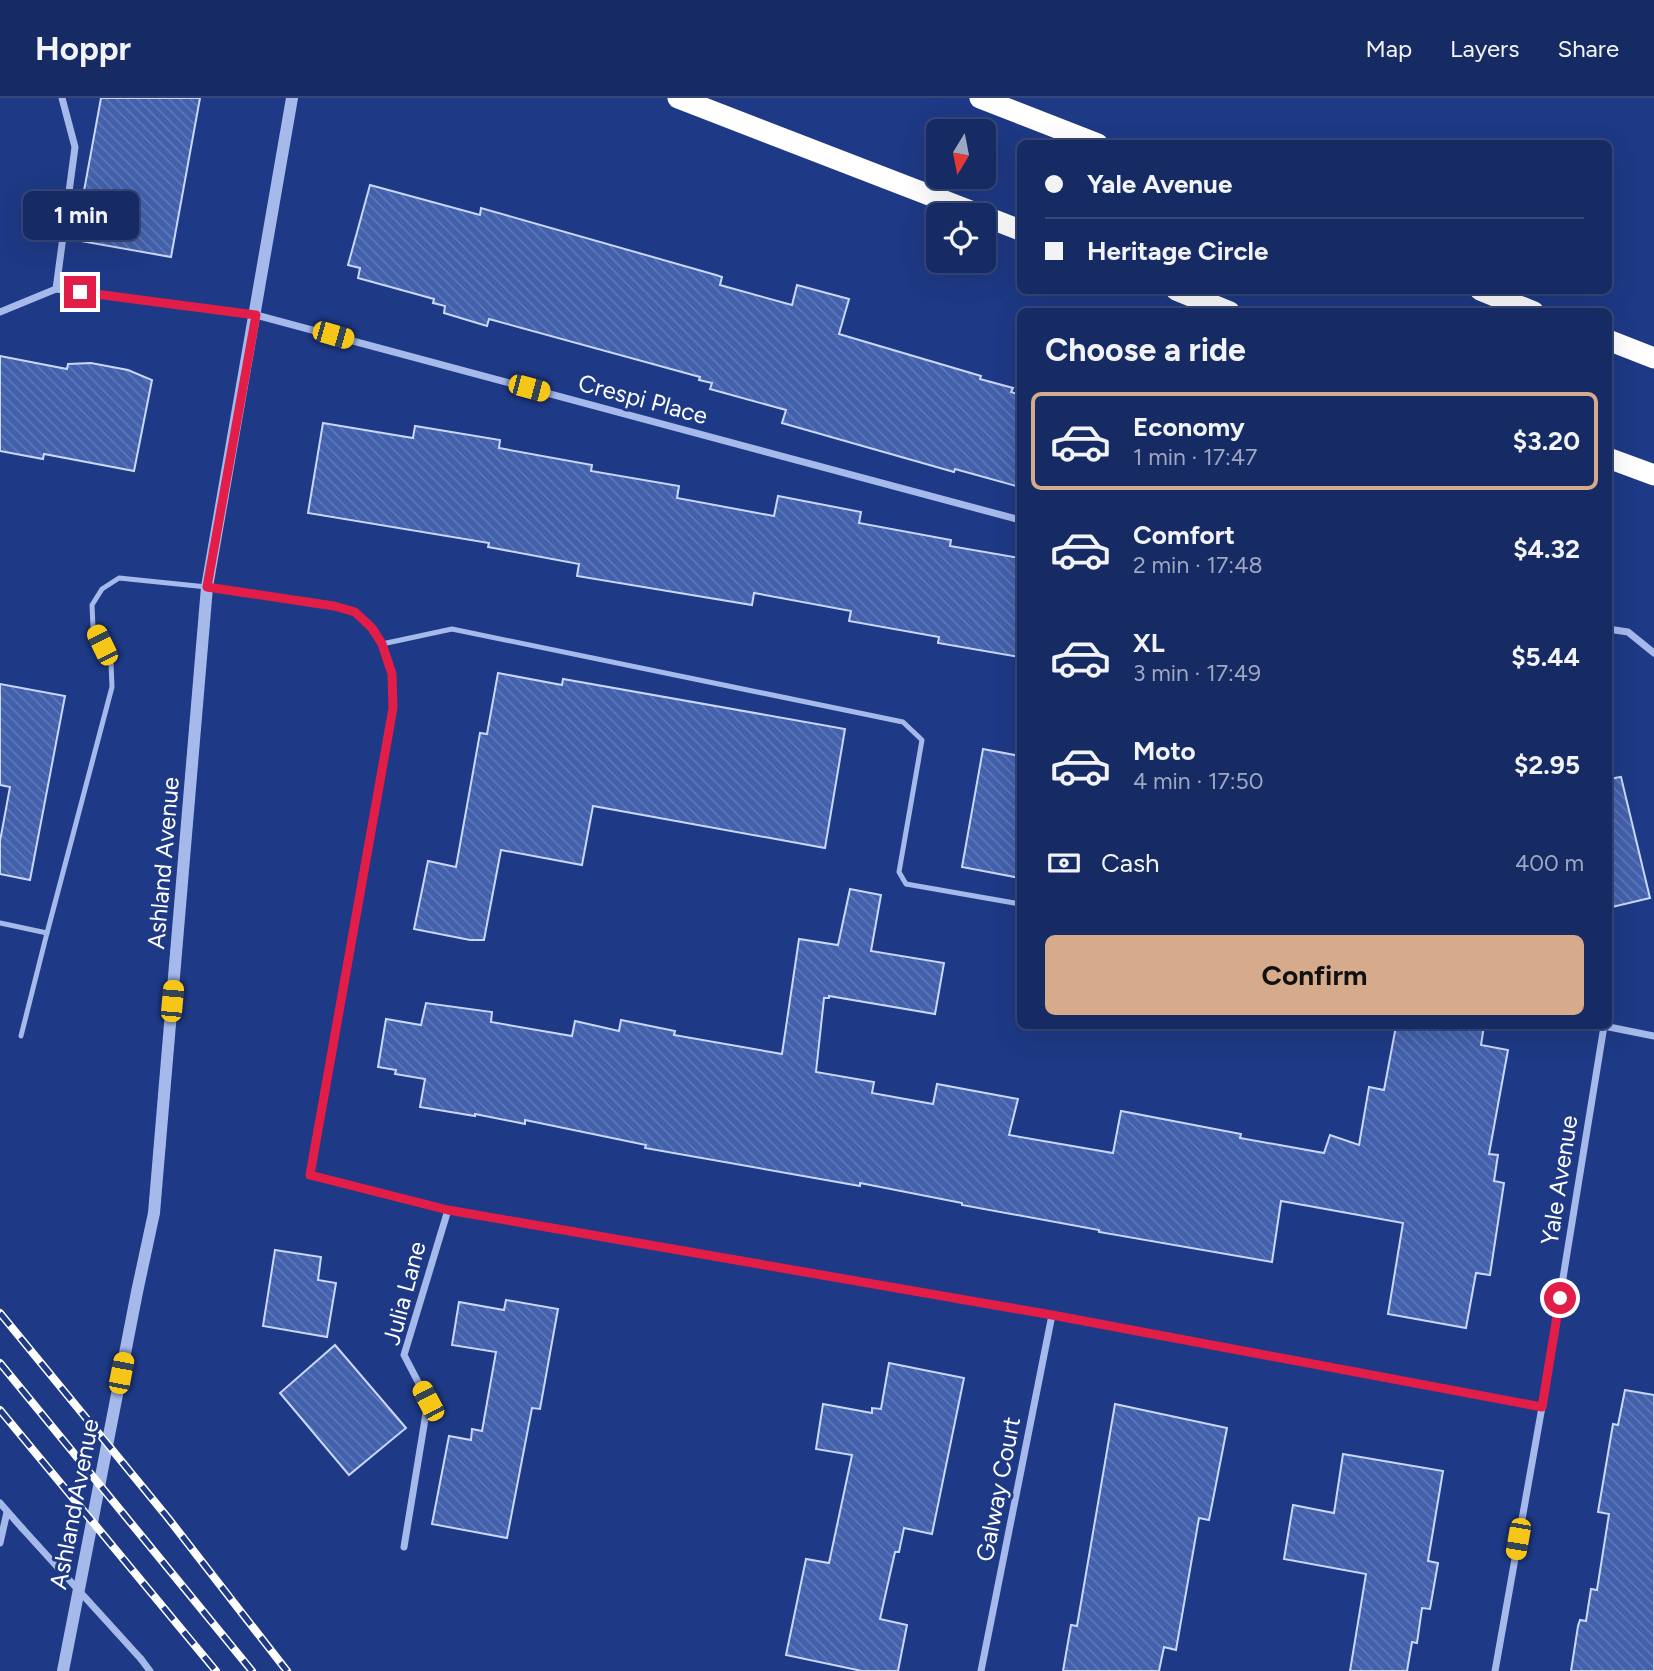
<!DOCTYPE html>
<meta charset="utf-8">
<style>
body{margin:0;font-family:Figtree,sans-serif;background:#23376d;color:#f1f3f6;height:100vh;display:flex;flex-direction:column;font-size:26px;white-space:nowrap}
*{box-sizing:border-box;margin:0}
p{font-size:23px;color:#9ea7bf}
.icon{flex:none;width:38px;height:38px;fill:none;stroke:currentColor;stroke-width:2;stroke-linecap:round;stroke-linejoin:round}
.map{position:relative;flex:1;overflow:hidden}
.drawer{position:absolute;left:1017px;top:210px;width:595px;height:721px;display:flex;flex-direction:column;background:#162b64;border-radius:10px;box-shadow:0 7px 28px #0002,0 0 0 2px #354778}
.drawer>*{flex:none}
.top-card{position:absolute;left:1017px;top:42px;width:595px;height:154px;border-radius:10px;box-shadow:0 7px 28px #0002,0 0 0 2px #354778;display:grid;align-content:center;height:154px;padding:0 28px;background:#162b64}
.needle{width:46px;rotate:190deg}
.fabs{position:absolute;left:926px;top:21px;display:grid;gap:14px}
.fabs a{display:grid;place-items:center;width:70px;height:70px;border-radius:10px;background:#162b64;box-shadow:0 7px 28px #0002,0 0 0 2px #354778;font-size:35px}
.end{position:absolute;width:32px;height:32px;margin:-16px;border:9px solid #e11d48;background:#fff;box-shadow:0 0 0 4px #fff}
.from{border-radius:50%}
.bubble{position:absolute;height:49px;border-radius:10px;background:#162b64;box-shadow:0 7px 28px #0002,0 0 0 2px #354778;font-size:23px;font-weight:700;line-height:49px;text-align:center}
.car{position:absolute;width:21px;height:42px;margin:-21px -10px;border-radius:9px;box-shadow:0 0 5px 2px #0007;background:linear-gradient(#f5c518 24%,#345 0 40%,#f5c518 0 76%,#345 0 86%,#f5c518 0)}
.top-card b{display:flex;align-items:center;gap:24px;height:66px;font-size:26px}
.top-card b+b{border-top:2px solid #354778}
.top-card i{width:18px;height:18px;background:#f1f3f6}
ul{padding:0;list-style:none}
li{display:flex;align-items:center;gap:21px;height:98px;margin:0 14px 10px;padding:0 14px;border:4px solid transparent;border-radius:10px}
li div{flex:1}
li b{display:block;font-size:26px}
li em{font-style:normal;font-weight:700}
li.on{border-color:#d6ab8b}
li>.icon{width:63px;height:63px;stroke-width:1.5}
h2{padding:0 28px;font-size:32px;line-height:84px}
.pay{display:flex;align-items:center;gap:18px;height:77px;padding:0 28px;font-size:26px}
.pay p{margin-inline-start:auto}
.action{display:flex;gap:14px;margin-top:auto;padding:14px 28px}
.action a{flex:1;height:80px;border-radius:10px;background:#d6ab8b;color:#111;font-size:28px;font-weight:700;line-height:80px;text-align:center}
header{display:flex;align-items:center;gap:42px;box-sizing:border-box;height:98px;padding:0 35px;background:#162b64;border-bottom:2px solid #354778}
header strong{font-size:33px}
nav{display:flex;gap:38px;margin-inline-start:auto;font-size:24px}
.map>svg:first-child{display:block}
.building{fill:url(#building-back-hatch);stroke:#cad7f8;stroke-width:2}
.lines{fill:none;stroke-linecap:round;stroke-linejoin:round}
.service{stroke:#a5b9ea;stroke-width:5}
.minor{stroke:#a5b9ea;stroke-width:7}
.tertiary{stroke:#a5b9ea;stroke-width:12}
.motorway{stroke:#fff;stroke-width:21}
.rail-casing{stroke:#fff;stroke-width:8}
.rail{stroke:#1e3985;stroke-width:5;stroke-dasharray:16;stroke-linecap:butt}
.minor-bridge{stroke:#a5b9ea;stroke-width:7}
.route{stroke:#e11d48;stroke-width:9}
.labels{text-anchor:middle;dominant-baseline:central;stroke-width:6;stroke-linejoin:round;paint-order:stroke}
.street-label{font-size:24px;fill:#fff;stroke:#1e3985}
</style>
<header>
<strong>Hoppr</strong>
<nav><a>Map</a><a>Layers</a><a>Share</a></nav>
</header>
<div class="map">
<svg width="1654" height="1573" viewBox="0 0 1654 1573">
<defs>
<pattern id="building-back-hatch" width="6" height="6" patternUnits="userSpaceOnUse" patternTransform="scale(1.75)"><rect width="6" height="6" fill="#4260ab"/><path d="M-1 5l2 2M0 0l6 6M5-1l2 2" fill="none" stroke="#5e78b8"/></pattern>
</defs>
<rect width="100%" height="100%" fill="#1e3985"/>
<g class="building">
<polygon points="101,0 200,0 171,159 75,142"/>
<polygon points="370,87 480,117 481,110 716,177 722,179 720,187 792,207 797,187 849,201 839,236 981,278 980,281 1013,290 1011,294 1020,297 1020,389 955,371 954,374 782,325 786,312 710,291 712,285 699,282 700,279 489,221 487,228 444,215 445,208 433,205 434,201 358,180 360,170 348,167"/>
<polygon points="0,258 67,271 68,266 91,265 128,272 152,282 134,373 44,356 43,361 0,353"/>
<polygon points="323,325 413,340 415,328 500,342 499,350 592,367 591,373 679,388 677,400 774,418 778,398 861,414 859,425 951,442 950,448 1020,460 1020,559 938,545 939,539 849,523 851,513 754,495 752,507 577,478 579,466 488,449 489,445 308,415"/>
<polygon points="498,575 562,587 563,581 845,631 825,750 593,708 582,767 501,752 484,842 470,842 414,831 428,763 456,769 480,635 487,636"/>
<polygon points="0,586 65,598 30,782 0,776 0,743 10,689 0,687"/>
<polygon points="983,651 1020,658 1020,780 962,769"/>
<polygon points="1621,679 1650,800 1608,810 1608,681"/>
<polygon points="850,791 881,797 871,853 944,865 935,916 829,898 829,900 824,900 816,974 874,984 872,995 933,1006 937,986 1018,1001 1009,1037 1113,1055 1121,1013 1241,1036 1240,1040 1324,1055 1330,1037 1359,1047 1369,989 1384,992 1396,928 1484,928 1481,947 1508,952 1489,1056 1498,1057 1494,1083 1504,1085 1490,1177 1476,1175 1466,1230 1388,1216 1403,1125 1281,1103 1272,1164 1099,1134 1099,1132 962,1107 962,1105 860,1085 860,1088 645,1050 646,1047 525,1022 525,1026 475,1016 475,1018 420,1009 425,981 395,976 396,972 378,969 386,921 421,927 426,905 492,914 491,924 572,938 575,923 619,933 621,922 675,933 674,937 782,956 799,841 838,847"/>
<polygon points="275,1152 321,1159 318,1182 336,1185 327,1239 263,1228"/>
<polygon points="506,1202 558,1211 540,1311 532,1310 507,1440 432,1426 449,1338 471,1342 472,1331 482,1333 496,1254 452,1247 459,1204 504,1212"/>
<polygon points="335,1247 406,1330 349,1377 280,1295"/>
<polygon points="889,1265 964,1280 932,1436 904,1430 899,1454 895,1454 880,1521 907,1527 898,1573 862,1573 786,1557 806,1461 829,1465 852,1357 816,1351 823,1306 872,1315 872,1310 881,1311"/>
<polygon points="1625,1292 1654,1297 1654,1573 1571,1573 1578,1528 1580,1522 1586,1523 1591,1491 1597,1492 1609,1416 1598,1414 1613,1326 1618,1327"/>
<polygon points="1115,1306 1227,1330 1209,1422 1199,1420 1176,1552 1164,1549 1159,1573 1063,1573 1071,1527 1077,1528"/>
<polygon points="1343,1356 1443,1373 1428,1463 1438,1465 1430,1511 1422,1510 1417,1545 1412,1544 1407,1573 1350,1573 1366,1476 1284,1461 1293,1407 1334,1415"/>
</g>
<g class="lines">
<g class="service">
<polyline points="382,546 452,531 903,624 922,642 899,774 906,786 1020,806"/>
<polyline points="0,825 47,835 112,589 111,565 93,529 92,507 102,491 119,480 207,489"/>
<polyline points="21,938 47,835"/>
</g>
<g class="minor">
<polyline points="56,191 75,49 62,0"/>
<polyline points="0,214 56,191 256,217 1020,422"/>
<polyline points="207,489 334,508 355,514 371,530 382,546 392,576 393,609 310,1077 448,1112 1052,1217 1542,1309"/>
<polyline points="1608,531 1628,534 1654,555"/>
<polyline points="0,1405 22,1430"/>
<polyline points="0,1445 7,1414"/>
<polyline points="404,1449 428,1303 404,1257 448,1112"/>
<polyline points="141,1561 150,1573"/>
<polyline points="981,1573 1052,1217"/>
<polyline points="1495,1573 1542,1309 1604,928 1654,938"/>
</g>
<polyline class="tertiary" points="63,1573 137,1194 154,1115 207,489 292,0"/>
<g class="motorway">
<polyline points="678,0 981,117"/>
<polyline points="980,0 1098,46"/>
<polyline points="984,118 1020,132"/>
<polyline points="1176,192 1230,214"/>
<polyline points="1480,192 1534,214"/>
<polyline points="1608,242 1654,260"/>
<polyline points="1608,360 1654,377"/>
</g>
<g class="rail-casing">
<g id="rail">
<polyline points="0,1215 168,1420 287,1573"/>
<polyline points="0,1265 252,1573"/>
<polyline points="0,1312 216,1573"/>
</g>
</g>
<use href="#rail" class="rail"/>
<polyline class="minor-bridge" points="22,1430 141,1561"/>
</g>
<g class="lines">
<polyline class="route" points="80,194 256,217 207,489 334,508 355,514 372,530 382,546 392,576 393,610 310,1077 448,1112 1052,1217 1542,1309 1560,1200"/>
</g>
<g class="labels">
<g class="street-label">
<text transform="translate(643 301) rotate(15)">Crespi Place</text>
<text transform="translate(163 765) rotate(-85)">Ashland Avenue</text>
<text transform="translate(1559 1082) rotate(-81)">Yale Avenue</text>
<text transform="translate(404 1195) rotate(-75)">Julia Lane</text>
<text transform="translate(998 1391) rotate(-79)">Galway Court</text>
<text transform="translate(74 1406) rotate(-79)">Ashland Avenue</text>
</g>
</g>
</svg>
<div class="fabs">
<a><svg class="needle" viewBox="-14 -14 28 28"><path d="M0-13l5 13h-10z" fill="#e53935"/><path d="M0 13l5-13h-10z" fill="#9ea7bf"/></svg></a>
<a><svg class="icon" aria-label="locate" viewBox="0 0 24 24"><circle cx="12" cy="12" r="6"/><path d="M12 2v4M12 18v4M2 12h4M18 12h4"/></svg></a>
</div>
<i class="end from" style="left:1560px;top:1200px"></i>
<i class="end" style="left:80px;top:194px"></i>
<div class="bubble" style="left:23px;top:93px;width:116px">1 min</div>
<i class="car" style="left:333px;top:237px;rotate:106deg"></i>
<i class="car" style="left:529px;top:290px;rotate:105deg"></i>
<i class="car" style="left:102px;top:547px;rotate:334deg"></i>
<i class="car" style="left:172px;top:903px;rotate:5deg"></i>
<i class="car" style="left:121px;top:1275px;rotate:11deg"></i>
<i class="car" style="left:428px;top:1303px;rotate:332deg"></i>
<i class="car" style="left:1518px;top:1441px;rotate:190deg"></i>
<div class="top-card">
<b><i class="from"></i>Yale Avenue</b>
<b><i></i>Heritage Circle</b>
</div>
<section class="drawer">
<h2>Choose a ride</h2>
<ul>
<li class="on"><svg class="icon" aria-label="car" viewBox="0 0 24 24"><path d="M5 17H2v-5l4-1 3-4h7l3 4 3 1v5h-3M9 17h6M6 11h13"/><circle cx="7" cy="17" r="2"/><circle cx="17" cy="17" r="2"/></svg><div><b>Economy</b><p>1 min · 17:47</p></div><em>$3.20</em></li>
<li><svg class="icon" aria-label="car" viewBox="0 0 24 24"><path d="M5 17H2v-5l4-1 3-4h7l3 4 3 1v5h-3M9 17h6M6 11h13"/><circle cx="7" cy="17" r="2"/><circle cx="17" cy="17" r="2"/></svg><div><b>Comfort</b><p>2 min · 17:48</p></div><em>$4.32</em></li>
<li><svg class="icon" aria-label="car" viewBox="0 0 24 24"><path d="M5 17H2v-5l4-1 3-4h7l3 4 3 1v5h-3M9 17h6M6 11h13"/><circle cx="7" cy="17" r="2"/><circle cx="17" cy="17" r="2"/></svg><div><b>XL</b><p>3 min · 17:49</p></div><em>$5.44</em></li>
<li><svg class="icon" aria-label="car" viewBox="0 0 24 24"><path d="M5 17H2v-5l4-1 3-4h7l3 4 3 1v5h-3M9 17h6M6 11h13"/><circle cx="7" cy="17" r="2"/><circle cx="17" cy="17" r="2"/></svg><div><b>Moto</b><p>4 min · 17:50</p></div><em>$2.95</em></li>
</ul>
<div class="pay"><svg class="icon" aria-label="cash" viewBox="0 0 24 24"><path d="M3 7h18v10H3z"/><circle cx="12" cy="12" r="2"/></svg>Cash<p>400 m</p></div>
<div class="action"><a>Confirm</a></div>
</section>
</div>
